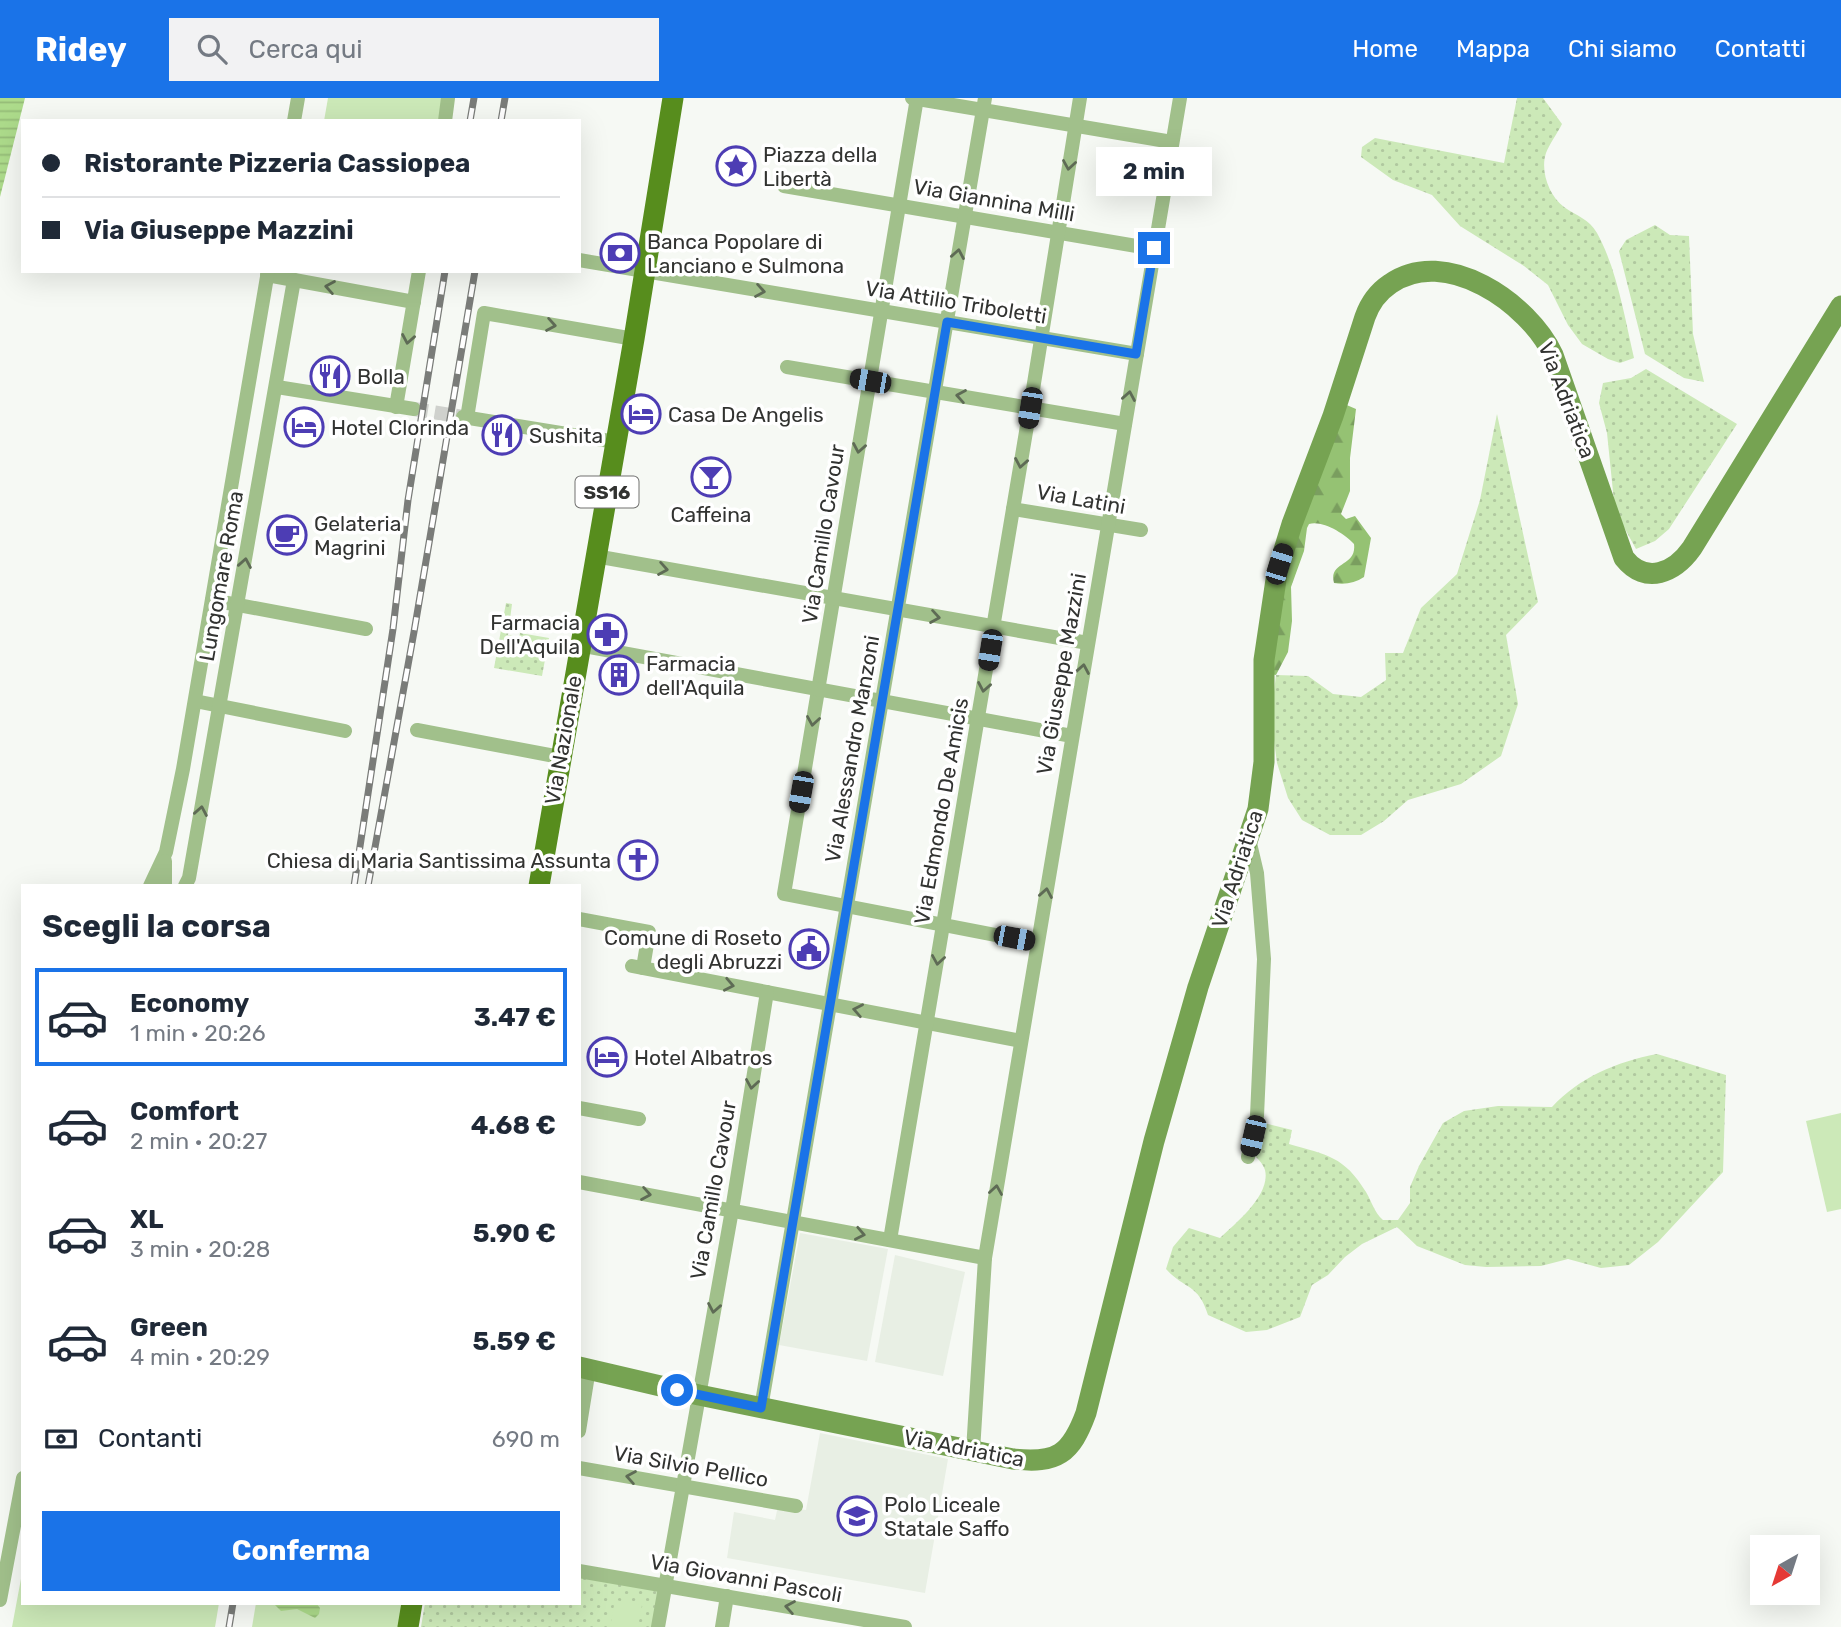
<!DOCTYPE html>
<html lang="it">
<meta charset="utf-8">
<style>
body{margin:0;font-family:Rubik,sans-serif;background:#f2f2f3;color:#1f2937;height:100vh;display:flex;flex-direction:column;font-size:26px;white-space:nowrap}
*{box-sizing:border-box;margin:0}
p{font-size:23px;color:#747a83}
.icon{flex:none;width:38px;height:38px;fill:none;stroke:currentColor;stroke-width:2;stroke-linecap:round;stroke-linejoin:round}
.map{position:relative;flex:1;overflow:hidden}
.panel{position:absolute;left:21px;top:786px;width:560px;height:721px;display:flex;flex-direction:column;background:#fff;border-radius:0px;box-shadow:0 7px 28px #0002}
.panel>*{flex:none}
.guide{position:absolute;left:21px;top:21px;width:560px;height:154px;border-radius:0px;box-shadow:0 7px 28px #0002;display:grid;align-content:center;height:154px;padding:0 21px;background:#fff}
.needle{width:46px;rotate:219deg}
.controls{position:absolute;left:1750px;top:1437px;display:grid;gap:14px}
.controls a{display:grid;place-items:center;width:70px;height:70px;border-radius:0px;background:#fff;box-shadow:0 7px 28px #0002;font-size:35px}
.end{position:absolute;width:32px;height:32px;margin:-16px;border:9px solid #1a73e8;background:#fff;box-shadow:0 0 0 4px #fff}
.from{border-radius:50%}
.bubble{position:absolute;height:49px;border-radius:0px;background:#fff;box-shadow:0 7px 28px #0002;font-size:23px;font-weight:700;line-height:49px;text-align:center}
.car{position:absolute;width:21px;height:42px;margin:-21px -10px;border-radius:9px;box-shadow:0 0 5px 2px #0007;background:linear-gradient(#222 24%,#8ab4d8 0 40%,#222 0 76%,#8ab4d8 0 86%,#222 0)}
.guide b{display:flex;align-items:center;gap:24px;height:66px;font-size:26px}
.guide b+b{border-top:2px solid #e0e1e3}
.guide i{width:18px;height:18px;background:#1f2937}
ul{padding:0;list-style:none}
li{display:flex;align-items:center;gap:21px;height:98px;margin:0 14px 10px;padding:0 7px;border:4px solid transparent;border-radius:0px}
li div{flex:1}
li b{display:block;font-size:26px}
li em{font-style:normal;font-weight:700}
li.selected{border-color:#1a73e8}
li>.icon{width:63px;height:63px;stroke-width:1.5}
h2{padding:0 21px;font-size:32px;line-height:84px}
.pay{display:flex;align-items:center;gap:18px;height:77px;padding:0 21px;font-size:26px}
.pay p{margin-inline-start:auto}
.action{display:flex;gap:14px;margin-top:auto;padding:14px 21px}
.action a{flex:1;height:80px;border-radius:0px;background:#1a73e8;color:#fff;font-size:28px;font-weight:700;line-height:80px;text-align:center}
header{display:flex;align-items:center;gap:42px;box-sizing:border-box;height:98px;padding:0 35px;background:#1a73e8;color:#fff}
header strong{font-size:33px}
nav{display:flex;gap:38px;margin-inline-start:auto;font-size:24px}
.search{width:490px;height:63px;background:#f2f2f3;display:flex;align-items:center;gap:18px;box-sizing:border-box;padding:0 24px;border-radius:0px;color:#747a83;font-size:26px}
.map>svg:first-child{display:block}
.built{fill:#e8efe4}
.grass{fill:url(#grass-dots)}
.forest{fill:url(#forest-firs)}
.park{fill:#cce9b8}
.water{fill:url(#water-rules)}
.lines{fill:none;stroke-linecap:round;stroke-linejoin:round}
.minor-tunnel{stroke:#cfd1cd;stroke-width:14;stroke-dasharray:14 7;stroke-linecap:butt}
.minor{stroke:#a1c08b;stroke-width:14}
.secondary{stroke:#76a352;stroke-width:21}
.primary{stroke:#578d1d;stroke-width:21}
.rail-casing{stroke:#7a7c79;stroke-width:7}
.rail{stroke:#fff;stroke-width:4.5;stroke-dasharray:13;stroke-linecap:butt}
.oneway{stroke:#5e6b55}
.route{stroke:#1a73e8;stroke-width:9}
.labels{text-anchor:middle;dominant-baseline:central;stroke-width:7;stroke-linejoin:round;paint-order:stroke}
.shield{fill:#fff;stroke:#70706f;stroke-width:2}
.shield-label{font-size:19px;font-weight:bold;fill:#323331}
.poi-label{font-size:21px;fill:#323331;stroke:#fff;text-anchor:start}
.street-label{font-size:21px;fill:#323331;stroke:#fff}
</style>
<header>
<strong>Ridey</strong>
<div class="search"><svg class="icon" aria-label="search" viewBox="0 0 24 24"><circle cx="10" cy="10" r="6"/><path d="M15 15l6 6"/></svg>Cerca qui</div>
<nav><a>Home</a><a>Mappa</a><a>Chi siamo</a><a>Contatti</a></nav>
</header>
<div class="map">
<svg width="1841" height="1529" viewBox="0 0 1841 1529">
<defs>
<pattern id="grass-dots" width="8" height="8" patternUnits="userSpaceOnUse" patternTransform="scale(1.75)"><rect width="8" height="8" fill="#cce9b8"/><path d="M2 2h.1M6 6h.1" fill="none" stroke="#b0c89f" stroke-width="1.8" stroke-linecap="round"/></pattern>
<pattern id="forest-firs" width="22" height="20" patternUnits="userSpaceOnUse" patternTransform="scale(1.75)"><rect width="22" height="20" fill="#95c273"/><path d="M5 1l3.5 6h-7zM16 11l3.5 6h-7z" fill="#7a9e5f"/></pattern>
<pattern id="water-rules" width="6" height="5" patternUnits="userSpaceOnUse" patternTransform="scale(1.75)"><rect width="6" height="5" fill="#addb8b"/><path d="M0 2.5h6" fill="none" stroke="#95bc78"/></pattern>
</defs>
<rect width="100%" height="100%" fill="#f6f9f4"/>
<g class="built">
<polygon points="800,1135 888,1151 867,1263 779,1247"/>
<polygon points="895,1157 965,1174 943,1278 875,1264"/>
<polygon points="820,1335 948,1361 925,1495 727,1460 734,1414 775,1422 778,1408 806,1412"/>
</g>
<g class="grass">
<path d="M1517 0H1543L1562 26C1557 36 1550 45 1546 55 1540 73 1549 98 1564 109 1577 118 1589 121 1597 135 1617 171 1625 221 1634 260L1620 265 1608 261 1582 246 1568 227 1548 187 1524 168 1460 128 1432 97 1393 82 1361 59 1362 49 1375 40 1504 65Z"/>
<polygon points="1655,127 1670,137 1689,138 1693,236 1704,284 1684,280 1645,256 1619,153 1626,142"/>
<polygon points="1646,271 1737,326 1669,431 1655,443 1636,451 1615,413 1607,335 1599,305 1603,285 1631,280"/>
<polygon points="1497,316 1538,504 1506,537 1518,606 1501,658 1461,686 1408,702 1384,723 1361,737 1330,737 1302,722 1288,700 1277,665 1271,619 1276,577 1308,578 1333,596 1361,599 1386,582 1385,555 1403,555 1421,510 1457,476 1480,402"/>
<polygon points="506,505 512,506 508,537 519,539 520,535 549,540 542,578 494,570"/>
<path d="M1657 956 1726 977 1723 1074 1658 1144 1629 1167 1601 1170 1568 1161 1541 1168 1486 1169 1465 1167 1417 1148 1397 1129 1362 1146 1345 1159 1328 1177 1312 1187 1300 1219 1267 1232 1246 1234 1208 1217C1198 1185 1185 1192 1166 1171L1173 1149 1189 1130 1220 1140C1236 1125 1271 1097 1265 1072 1263 1065 1256 1059 1251 1054L1260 1024 1292 1032 1289 1046C1327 1057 1344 1058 1366 1094 1372 1104 1374 1114 1383 1122H1398L1410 1105V1089L1419 1068 1443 1025 1464 1013 1498 1008 1552 1009C1580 979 1616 964 1657 956Z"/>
<polygon points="579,1477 662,1489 655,1529 421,1529 425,1505 579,1505"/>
</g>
<path class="forest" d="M1342 305 1356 311 1350 360V393L1341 416 1346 421 1355 418 1371 440 1364 479C1355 485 1345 487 1334 485 1328 463 1357 469 1354 446 1345 436 1323 422 1309 426L1307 430 1304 453 1291 489 1292 523 1288 554 1276 577 1265 575 1273 500Z"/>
<g class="park">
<polygon points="328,0 444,0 440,23 324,23"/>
<polygon points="1841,1015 1841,1111 1827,1114 1806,1023"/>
<polygon points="23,1470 23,1505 219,1505 215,1529 12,1529"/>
<polygon points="615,1502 642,1507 638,1529 610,1529"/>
<polygon points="256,1505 406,1505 401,1529 252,1529"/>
</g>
<g class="water">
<polygon points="0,0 25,0 0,99"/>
<polygon points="273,1505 316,1505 320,1510 319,1516 315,1520 297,1511 281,1513"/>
</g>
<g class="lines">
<polyline class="minor-tunnel" points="414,311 463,319"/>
<g class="minor">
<polyline points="912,0 1172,44"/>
<polyline points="917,0 784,796 1037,845"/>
<polyline points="294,23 298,0"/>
<polyline points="445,23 448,0"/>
<polyline points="784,88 1154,151"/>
<polyline points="579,162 1137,256"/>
<polyline points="267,177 414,204"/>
<polyline points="787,269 1125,326"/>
<polyline points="277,289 414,311"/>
<polyline points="396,309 419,173"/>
<polyline points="463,319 616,344"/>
<polyline points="467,320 484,215 634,241"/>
<polyline points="1013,411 1141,432"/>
<polyline points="595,458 1088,545"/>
<polyline points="212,502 366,531"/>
<polyline points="579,547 1072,638"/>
<polyline points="195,603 345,633"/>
<polyline points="417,632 560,659"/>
<polyline points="150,788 166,754 183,671 268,173"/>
<polyline points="165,788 165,763"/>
<polyline points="185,788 189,780 294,182"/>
<polyline points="579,821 649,834 643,870"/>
<polyline points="632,868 1021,943"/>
<polyline points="579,1010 639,1021"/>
<polyline points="1248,1059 1257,1018 1264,861 1257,775 1249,741"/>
<polyline points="579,1084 985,1160"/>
<polyline points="890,1142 1030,310 1080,0"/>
<polyline points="761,1310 985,0"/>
<polyline points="579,1333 589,1271"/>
<polyline points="973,1353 985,1160 1180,0"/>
<polyline points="579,1370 796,1408"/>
<polyline points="579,1473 905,1529"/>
<polyline points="0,1502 23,1380"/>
<polyline points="658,1529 732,1112 767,894"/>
<polyline points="722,1529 727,1498"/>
</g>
<path class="secondary" d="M579 1269 699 1297 1013 1361C1057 1366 1071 1356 1086 1315L1154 1043 1198 889 1258 711 1264 664V562L1277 475 1292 426 1333 318 1365 219C1370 205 1378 194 1390 186 1445 147 1529 205 1553 257L1624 460C1646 488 1675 474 1692 450L1841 208"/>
<g class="primary">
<polyline points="539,788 634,241 673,0"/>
<polyline points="408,1529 412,1505"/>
</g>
<g class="rail-casing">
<g id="rail">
<polyline points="470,23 474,0"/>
<polyline points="501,23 505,0"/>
<polyline points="354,788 393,531 408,402 445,173"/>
<polyline points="368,788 414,534 475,173"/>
<polyline points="229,1529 233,1505"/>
</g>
</g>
<use href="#rail" class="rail"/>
</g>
<defs><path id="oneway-chevron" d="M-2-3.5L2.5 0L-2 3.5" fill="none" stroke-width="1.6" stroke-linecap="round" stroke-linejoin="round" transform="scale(1.75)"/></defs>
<g class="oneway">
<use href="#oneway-chevron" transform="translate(1069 67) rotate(99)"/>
<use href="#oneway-chevron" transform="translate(958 156) rotate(-80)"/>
<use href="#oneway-chevron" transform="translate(330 189) rotate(-170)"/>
<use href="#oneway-chevron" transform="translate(760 193) rotate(10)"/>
<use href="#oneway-chevron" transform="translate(551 227) rotate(10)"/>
<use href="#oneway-chevron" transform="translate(408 241) rotate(100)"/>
<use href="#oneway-chevron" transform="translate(961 298) rotate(-170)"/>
<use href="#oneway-chevron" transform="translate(1129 298) rotate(-80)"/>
<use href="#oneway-chevron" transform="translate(859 350) rotate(100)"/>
<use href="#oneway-chevron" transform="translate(1021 365) rotate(100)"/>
<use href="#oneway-chevron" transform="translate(245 465) rotate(-80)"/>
<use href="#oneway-chevron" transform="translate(663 471) rotate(10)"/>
<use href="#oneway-chevron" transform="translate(935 519) rotate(9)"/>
<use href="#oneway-chevron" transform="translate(1083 571) rotate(-80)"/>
<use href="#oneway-chevron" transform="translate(984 589) rotate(100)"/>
<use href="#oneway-chevron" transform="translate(813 623) rotate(99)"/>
<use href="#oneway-chevron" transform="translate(201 713) rotate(-80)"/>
<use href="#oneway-chevron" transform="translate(1046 795) rotate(-80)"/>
<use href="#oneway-chevron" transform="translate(938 862) rotate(99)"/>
<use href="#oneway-chevron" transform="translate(729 887) rotate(11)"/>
<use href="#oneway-chevron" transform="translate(858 912) rotate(-169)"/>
<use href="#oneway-chevron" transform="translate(752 986) rotate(99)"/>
<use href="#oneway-chevron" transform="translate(996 1092) rotate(-81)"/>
<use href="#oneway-chevron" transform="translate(646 1096) rotate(10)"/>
<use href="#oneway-chevron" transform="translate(860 1136) rotate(11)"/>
<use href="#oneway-chevron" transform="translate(714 1210) rotate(100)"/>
<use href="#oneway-chevron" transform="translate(631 1379) rotate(-170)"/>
<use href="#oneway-chevron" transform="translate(790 1509) rotate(-170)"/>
</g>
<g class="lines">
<polyline class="route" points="677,1292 761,1310 947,224 1136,256 1154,150"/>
</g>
<defs>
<g id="sight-ring" transform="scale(2.0125)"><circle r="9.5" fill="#fff" stroke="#4d3db4" stroke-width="1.5"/><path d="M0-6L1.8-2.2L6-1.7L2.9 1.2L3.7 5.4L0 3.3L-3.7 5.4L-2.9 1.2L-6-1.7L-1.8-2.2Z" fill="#4d3db4"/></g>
<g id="bank-ring" transform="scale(2.0125)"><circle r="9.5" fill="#fff" stroke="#4d3db4" stroke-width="1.5"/><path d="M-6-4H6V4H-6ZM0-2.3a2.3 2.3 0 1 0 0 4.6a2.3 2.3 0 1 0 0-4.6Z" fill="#4d3db4"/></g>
<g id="restaurant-ring" transform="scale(2.0125)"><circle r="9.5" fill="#fff" stroke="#4d3db4" stroke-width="1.5"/><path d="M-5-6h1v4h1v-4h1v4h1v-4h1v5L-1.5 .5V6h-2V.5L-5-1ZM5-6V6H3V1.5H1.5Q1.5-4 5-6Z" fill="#4d3db4"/></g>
<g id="hotel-ring" transform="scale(2.0125)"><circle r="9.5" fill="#fff" stroke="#4d3db4" stroke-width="1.5"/><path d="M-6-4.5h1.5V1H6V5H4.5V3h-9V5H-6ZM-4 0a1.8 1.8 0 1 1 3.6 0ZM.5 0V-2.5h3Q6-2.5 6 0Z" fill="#4d3db4"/></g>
<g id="bar-ring" transform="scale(2.0125)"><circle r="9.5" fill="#fff" stroke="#4d3db4" stroke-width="1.5"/><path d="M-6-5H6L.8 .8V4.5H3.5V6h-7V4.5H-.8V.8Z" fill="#4d3db4"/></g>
<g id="cafe-ring" transform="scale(2.0125)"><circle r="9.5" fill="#fff" stroke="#4d3db4" stroke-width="1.5"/><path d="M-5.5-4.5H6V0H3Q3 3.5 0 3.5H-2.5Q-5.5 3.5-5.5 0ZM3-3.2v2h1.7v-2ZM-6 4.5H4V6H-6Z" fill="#4d3db4"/></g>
<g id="pharmacy-ring" transform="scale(2.0125)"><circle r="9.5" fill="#fff" stroke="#4d3db4" stroke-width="1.5"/><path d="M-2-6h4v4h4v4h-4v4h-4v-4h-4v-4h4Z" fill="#4d3db4"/></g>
<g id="building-ring" transform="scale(2.0125)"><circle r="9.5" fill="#fff" stroke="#4d3db4" stroke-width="1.5"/><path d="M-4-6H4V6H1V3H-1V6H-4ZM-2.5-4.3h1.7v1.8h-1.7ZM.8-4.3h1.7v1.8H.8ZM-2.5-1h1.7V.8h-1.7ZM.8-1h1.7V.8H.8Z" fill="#4d3db4"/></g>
<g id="church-ring" transform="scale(2.0125)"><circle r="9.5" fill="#fff" stroke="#4d3db4" stroke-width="1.5"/><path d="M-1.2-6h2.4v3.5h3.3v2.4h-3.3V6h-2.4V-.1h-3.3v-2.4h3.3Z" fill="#4d3db4"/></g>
<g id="civic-ring" transform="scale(2.0125)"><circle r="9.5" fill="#fff" stroke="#4d3db4" stroke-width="1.5"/><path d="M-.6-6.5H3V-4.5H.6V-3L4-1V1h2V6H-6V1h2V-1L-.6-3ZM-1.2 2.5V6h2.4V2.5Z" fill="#4d3db4"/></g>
<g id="school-ring" transform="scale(2.0125)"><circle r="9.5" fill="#fff" stroke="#4d3db4" stroke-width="1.5"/><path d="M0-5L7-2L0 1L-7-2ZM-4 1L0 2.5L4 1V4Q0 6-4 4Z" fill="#4d3db4"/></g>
</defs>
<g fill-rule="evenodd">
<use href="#sight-ring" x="736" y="68"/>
<use href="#bank-ring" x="620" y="155"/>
<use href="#restaurant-ring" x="330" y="278"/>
<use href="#hotel-ring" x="641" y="316"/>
<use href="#hotel-ring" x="304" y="329"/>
<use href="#restaurant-ring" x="502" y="337"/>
<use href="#bar-ring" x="711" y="379"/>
<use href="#cafe-ring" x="287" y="437"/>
<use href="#pharmacy-ring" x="607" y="536"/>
<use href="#building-ring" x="619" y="577"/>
<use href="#church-ring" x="638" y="762"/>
<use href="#civic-ring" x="809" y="851"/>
<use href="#hotel-ring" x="607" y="959"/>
<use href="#school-ring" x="857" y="1418"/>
</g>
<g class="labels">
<rect class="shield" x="575.5" y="378.5" width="63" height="31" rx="5"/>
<g class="shield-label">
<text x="607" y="394">SS16</text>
</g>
<g class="poi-label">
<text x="763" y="56">Piazza della<tspan x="763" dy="24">Libertà</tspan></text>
<text x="647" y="143">Banca Popolare di<tspan x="647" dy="24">Lanciano e Sulmona</tspan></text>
<text x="357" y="278">Bolla</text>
<text x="668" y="316">Casa De Angelis</text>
<text x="331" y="329">Hotel Clorinda</text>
<text x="529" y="337">Sushita</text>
<text x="711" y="416" text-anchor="middle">Caffeina</text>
<text x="314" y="425">Gelateria<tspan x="314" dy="24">Magrini</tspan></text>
<text x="580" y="524" text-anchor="end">Farmacia<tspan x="580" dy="24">Dell'Aquila</tspan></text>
<text x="646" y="565">Farmacia<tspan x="646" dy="24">dell'Aquila</tspan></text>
<text x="611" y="762" text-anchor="end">Chiesa di Maria Santissima Assunta</text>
<text x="782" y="839" text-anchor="end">Comune di Roseto<tspan x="782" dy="24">degli Abruzzi</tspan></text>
<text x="634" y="959">Hotel Albatros</text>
<text x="884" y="1406">Polo Liceale<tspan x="884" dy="24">Statale Saffo</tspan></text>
</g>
<g class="street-label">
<text transform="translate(994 102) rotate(10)">Via Giannina Milli</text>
<text transform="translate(956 204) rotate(9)">Via Attilio Triboletti</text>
<text transform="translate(1567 302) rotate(69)">Via Adriatica</text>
<text transform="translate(1081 401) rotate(10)">Via Latini</text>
<text transform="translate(823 436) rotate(-81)">Via Camillo Cavour</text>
<text transform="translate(221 478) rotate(-80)">Lungomare Roma</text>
<text transform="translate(1061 576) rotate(-80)">Via Giuseppe Mazzini</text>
<text transform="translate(563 642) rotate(-80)">Via Nazionale</text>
<text transform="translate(852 651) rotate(-80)">Via Alessandro Manzoni</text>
<text transform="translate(941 713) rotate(-80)">Via Edmondo De Amicis</text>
<text transform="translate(1237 771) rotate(-72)">Via Adriatica</text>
<text transform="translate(713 1092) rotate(-80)">Via Camillo Cavour</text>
<text transform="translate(964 1350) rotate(11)">Via Adriatica</text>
<text transform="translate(691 1368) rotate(10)">Via Silvio Pellico</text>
<text transform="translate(746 1480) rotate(10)">Via Giovanni Pascoli</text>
</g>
</g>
</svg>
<div class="controls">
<a><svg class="needle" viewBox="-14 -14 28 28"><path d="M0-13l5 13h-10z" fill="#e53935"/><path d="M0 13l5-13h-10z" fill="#747a83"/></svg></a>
</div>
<i class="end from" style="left:677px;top:1292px"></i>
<i class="end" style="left:1154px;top:150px"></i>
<div class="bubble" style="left:1096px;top:49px;width:116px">2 min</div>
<i class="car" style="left:870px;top:283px;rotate:280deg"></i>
<i class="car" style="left:1030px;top:310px;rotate:189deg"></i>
<i class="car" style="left:1279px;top:466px;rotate:17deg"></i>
<i class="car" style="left:990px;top:552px;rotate:189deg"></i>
<i class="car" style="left:801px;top:694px;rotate:190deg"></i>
<i class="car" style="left:1014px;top:840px;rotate:101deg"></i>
<i class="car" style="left:1253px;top:1038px;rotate:193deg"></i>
<div class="guide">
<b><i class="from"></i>Ristorante Pizzeria Cassiopea</b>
<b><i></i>Via Giuseppe Mazzini</b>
</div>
<section class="panel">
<h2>Scegli la corsa</h2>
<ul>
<li class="selected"><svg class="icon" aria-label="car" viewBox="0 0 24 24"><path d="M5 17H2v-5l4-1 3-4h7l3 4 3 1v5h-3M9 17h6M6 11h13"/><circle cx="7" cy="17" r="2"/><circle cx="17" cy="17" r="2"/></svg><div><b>Economy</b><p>1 min · 20:26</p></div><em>3.47 €</em></li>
<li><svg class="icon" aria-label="car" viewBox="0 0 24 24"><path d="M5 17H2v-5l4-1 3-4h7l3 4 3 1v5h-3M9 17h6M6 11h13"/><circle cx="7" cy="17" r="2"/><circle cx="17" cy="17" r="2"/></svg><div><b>Comfort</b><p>2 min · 20:27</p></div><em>4.68 €</em></li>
<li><svg class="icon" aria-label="car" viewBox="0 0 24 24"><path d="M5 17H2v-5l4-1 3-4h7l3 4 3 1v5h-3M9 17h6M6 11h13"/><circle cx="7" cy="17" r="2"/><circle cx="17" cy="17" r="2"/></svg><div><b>XL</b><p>3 min · 20:28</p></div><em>5.90 €</em></li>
<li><svg class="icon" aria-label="car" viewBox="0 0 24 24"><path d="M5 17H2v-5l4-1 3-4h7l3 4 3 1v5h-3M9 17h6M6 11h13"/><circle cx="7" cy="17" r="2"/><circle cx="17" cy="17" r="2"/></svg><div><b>Green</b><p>4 min · 20:29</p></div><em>5.59 €</em></li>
</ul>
<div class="pay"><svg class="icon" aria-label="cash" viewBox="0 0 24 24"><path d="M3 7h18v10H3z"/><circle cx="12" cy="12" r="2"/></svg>Contanti<p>690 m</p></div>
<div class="action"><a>Conferma</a></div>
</section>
</div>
